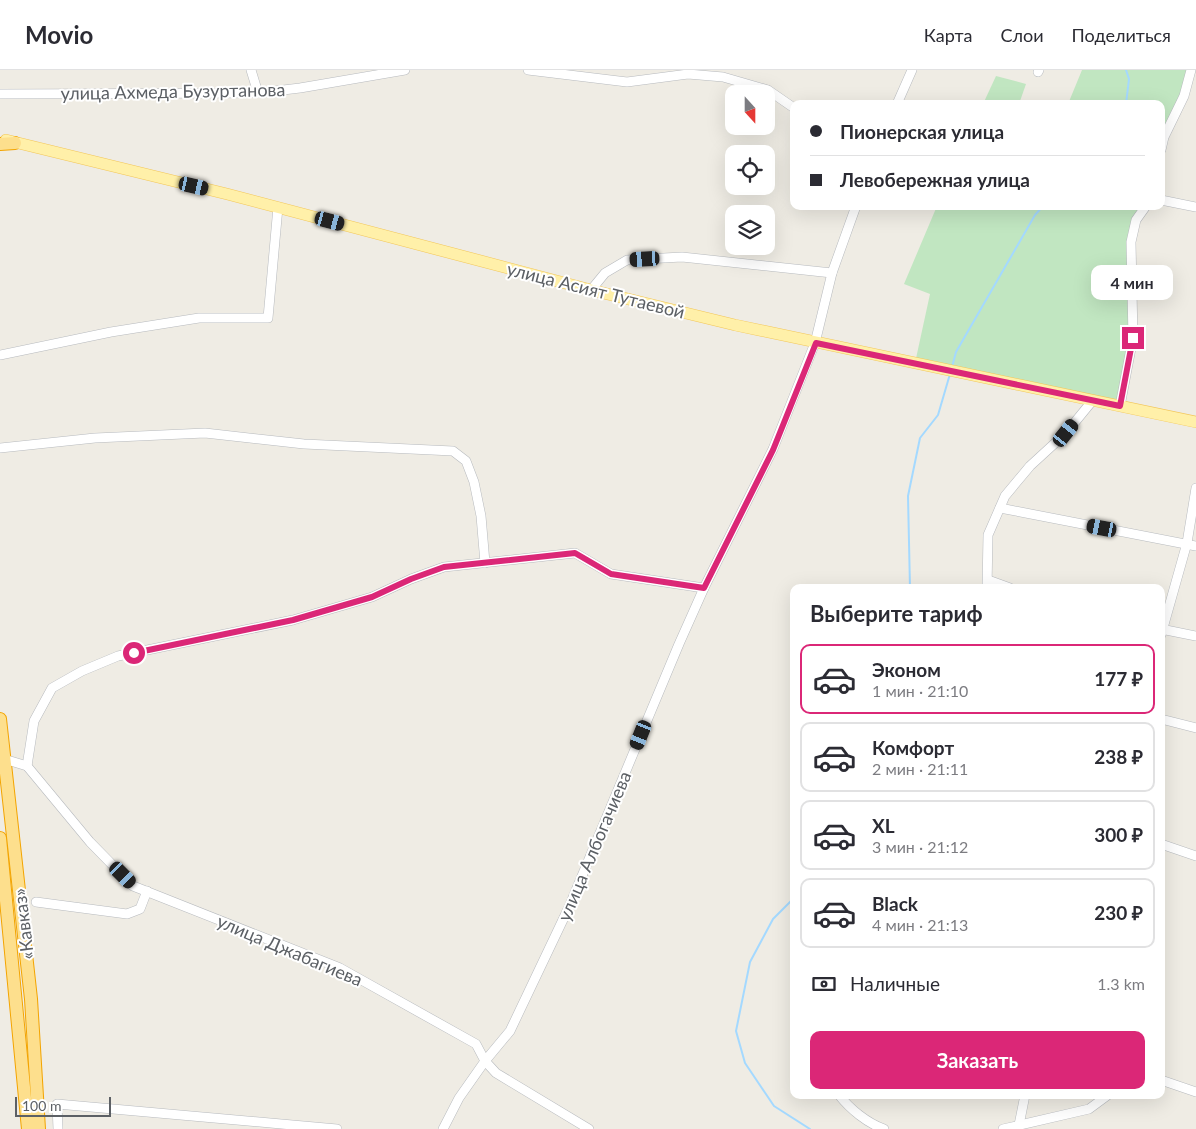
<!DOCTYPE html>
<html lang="ru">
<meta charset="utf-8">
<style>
body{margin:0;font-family:Lato,sans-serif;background:#f7f7f7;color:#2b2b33;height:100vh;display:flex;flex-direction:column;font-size:19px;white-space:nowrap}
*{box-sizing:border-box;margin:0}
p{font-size:16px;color:#7c7c81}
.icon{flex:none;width:28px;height:28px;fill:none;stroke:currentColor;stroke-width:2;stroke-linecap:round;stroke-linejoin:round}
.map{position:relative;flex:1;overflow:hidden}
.drawer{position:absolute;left:790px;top:514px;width:375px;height:515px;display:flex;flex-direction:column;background:#fff;border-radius:10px;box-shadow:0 5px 20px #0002}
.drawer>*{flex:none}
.hud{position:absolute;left:790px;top:30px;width:375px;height:110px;border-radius:10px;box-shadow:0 5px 20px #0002;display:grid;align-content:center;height:110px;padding:0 20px;background:#fff}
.needle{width:32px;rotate:159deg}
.fabs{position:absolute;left:725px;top:15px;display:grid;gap:10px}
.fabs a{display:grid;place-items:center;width:50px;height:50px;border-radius:10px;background:#fff;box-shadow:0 5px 20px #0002;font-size:25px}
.scale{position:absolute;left:15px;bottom:12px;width:96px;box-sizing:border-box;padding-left:5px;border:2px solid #5c6065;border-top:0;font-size:14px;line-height:18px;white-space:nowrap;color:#5c6065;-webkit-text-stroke:4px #fff;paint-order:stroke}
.end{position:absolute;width:22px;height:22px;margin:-11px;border:6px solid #db2777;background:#fff;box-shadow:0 0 0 2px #fff}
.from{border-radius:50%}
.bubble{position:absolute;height:35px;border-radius:10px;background:#fff;box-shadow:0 5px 20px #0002;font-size:16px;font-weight:700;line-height:35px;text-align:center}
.car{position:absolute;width:15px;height:30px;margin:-15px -8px;border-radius:6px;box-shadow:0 0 4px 1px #0007;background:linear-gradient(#222 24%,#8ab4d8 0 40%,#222 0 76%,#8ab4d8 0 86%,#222 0)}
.hud b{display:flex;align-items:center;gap:18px;height:48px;font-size:19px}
.hud b+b{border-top:1px solid #e1e1e2}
.hud i{width:12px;height:12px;background:#2b2b33}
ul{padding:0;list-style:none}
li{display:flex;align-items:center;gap:15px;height:70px;margin:0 10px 8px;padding:0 10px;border:2px solid #e1e1e2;border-radius:10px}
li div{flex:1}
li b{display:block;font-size:19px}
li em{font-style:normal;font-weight:700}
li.selected{border-color:#db2777}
li>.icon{width:45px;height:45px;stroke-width:1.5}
h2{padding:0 20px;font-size:22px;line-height:60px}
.pay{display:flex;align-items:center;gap:12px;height:55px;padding:0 20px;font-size:19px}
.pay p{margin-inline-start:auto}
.button{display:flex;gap:10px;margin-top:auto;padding:10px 20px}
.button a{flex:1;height:58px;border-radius:10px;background:#db2777;color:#fff;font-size:20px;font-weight:700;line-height:58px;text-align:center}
header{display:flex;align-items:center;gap:30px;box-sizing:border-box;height:70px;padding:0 25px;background:#fff;border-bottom:1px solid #e1e1e2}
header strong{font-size:24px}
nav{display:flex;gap:28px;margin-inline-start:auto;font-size:18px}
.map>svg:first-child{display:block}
.grass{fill:#c1e6c1}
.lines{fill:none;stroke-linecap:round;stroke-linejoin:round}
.stream{stroke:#a4d9ff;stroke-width:2}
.minor-casing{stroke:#b7babe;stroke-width:10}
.major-casing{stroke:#f2c65a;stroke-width:12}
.highway-casing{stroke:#f3a400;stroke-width:14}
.minor{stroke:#fff;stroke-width:9}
.major{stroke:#fff0a9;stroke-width:11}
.highway{stroke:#fddf8d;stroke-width:12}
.route{stroke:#db2777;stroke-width:6}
.labels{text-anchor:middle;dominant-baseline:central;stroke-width:4;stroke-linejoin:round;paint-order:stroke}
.street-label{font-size:18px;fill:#5c6065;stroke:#fff}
</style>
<header>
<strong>Movio</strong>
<nav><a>Карта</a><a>Слои</a><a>Поделиться</a></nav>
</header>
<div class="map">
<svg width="1196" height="1059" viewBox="0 0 1196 1059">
<rect width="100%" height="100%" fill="#efece4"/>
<g class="grass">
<polygon points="1082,0 1191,0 1161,80 1161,34 1068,34"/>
<polygon points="996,6 1026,14 1019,34 983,34"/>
<polygon points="937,136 1146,136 1136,150 1133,268 1120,336 915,293 930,224 904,214"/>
</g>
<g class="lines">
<g class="stream">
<polyline points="1126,0 1129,9 1126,34"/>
<polyline points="952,297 956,282 1035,145 1043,136"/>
<polyline points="910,518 908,426 920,368 938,345 950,304"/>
<polyline points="794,828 773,849 750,892 736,961 745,993 774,1036 810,1059"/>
</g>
<g class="minor-casing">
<g id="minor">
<polyline points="251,0 258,23"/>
<polyline points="528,0 627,12 688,4 723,7 768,20 794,38"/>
<polyline points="1038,2 1039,0"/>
<polyline points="0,24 258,23 300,18 405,0"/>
<polyline points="897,34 912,0"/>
<polyline points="1161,80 1164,67 1184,26 1191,0"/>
<polyline points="1161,130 1196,137"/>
<polyline points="591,220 605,203 627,190 682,187 832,203"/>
<polyline points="0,285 111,262 199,248 268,248 278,137"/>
<polyline points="1120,336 1133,268 1131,172 1136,150 1146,136"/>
<polyline points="0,378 95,368 205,363 304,374 453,381 466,391 474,412 481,446 485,493"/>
<polyline points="1000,438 1196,476"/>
<polyline points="988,510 1010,518"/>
<polyline points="987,518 988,465 1005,426 1030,396 1066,363 1093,330"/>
<polyline points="1161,559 1196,566"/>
<polyline points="1161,565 1187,473 1196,418"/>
<polyline points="1161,649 1196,658"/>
<polyline points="4,689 27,696 90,772 133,816 340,898 476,974 485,991 496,1003 589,1059"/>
<polyline points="27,696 34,651 52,618 82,601 118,586 293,550 372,527 411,509 444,497 575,483 611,504 704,518"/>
<polyline points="1161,774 1196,786"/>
<polyline points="36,832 127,844 140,839 147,821"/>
<polyline points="1161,1010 1196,1022"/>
<path d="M839 1025C850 1039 867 1053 884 1059"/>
<polyline points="1019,1055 1025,1025"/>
<polyline points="58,1059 57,1034 337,1059"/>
<polyline points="443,1059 459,1028 485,991 510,961 569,837 679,574 704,518 773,379 815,273 832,203 856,136"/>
<polyline points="1003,1059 1089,1039 1108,1025"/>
</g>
</g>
<g class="major-casing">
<polyline id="major" points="6,70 227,124 591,220 735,255 1196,352"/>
</g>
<g class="highway-casing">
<g id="highway">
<polyline points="0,74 15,73"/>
<polyline points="0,649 31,929 39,1059"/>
<polyline points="0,768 28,1059"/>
</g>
</g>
<use href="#minor" class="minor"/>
<use href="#major" class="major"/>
<use href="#highway" class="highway"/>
</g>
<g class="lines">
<polyline class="route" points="134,583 293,550 372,527 411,509 444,497 575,483 611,504 704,518 773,380 816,273 1120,336 1133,268"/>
</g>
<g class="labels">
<g class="street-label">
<text transform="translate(173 21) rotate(-1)">улица Ахмеда Бузуртанова</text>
<text transform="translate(596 220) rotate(14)">улица Асият Тутаевой</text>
<text transform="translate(594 776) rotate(-67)">улица Албогачиева</text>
<text transform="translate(23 854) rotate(-97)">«Кавказ»</text>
<text transform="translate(290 880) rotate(23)">улица Джабагиева</text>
</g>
</g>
</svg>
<div class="fabs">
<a><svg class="needle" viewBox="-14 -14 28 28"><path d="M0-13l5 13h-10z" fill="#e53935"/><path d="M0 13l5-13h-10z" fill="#7c7c81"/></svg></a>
<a><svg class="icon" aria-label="locate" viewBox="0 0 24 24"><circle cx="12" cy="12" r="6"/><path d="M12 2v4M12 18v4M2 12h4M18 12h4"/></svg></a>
<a><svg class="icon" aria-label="layers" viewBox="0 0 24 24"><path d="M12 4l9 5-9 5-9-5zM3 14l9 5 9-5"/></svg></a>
</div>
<div class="scale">100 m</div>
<i class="end from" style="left:134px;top:583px"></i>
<i class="end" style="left:1133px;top:268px"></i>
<div class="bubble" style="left:1091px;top:195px;width:82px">4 мин</div>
<i class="car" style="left:194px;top:116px;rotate:103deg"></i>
<i class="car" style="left:330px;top:151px;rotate:105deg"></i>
<i class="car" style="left:645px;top:189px;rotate:267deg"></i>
<i class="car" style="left:1066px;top:363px;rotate:39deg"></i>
<i class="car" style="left:1102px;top:458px;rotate:281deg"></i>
<i class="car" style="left:641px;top:665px;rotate:202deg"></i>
<i class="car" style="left:123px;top:805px;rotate:135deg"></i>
<div class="hud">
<b><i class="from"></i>Пионерская улица</b>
<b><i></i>Левобережная улица</b>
</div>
<section class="drawer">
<h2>Выберите тариф</h2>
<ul>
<li class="selected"><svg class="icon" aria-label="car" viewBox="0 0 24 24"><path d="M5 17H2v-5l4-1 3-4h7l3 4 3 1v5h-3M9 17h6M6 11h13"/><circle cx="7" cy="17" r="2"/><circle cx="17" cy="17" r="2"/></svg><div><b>Эконом</b><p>1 мин · 21:10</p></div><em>177 ₽</em></li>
<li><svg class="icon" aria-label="car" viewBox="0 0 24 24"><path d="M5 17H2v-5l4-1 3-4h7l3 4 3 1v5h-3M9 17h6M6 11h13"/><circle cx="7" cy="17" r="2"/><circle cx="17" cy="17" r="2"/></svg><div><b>Комфорт</b><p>2 мин · 21:11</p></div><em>238 ₽</em></li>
<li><svg class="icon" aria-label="car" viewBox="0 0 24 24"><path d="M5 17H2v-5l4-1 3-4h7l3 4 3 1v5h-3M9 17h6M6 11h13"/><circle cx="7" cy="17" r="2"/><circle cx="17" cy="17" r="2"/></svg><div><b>XL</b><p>3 мин · 21:12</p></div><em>300 ₽</em></li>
<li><svg class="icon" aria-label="car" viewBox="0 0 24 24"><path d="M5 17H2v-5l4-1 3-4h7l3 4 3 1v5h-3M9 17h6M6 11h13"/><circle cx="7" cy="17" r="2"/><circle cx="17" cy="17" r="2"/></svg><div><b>Black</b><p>4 мин · 21:13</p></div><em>230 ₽</em></li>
</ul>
<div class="pay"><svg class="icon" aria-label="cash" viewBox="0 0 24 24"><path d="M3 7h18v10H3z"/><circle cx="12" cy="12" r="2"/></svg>Наличные<p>1.3 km</p></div>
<div class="button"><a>Заказать</a></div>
</section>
</div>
